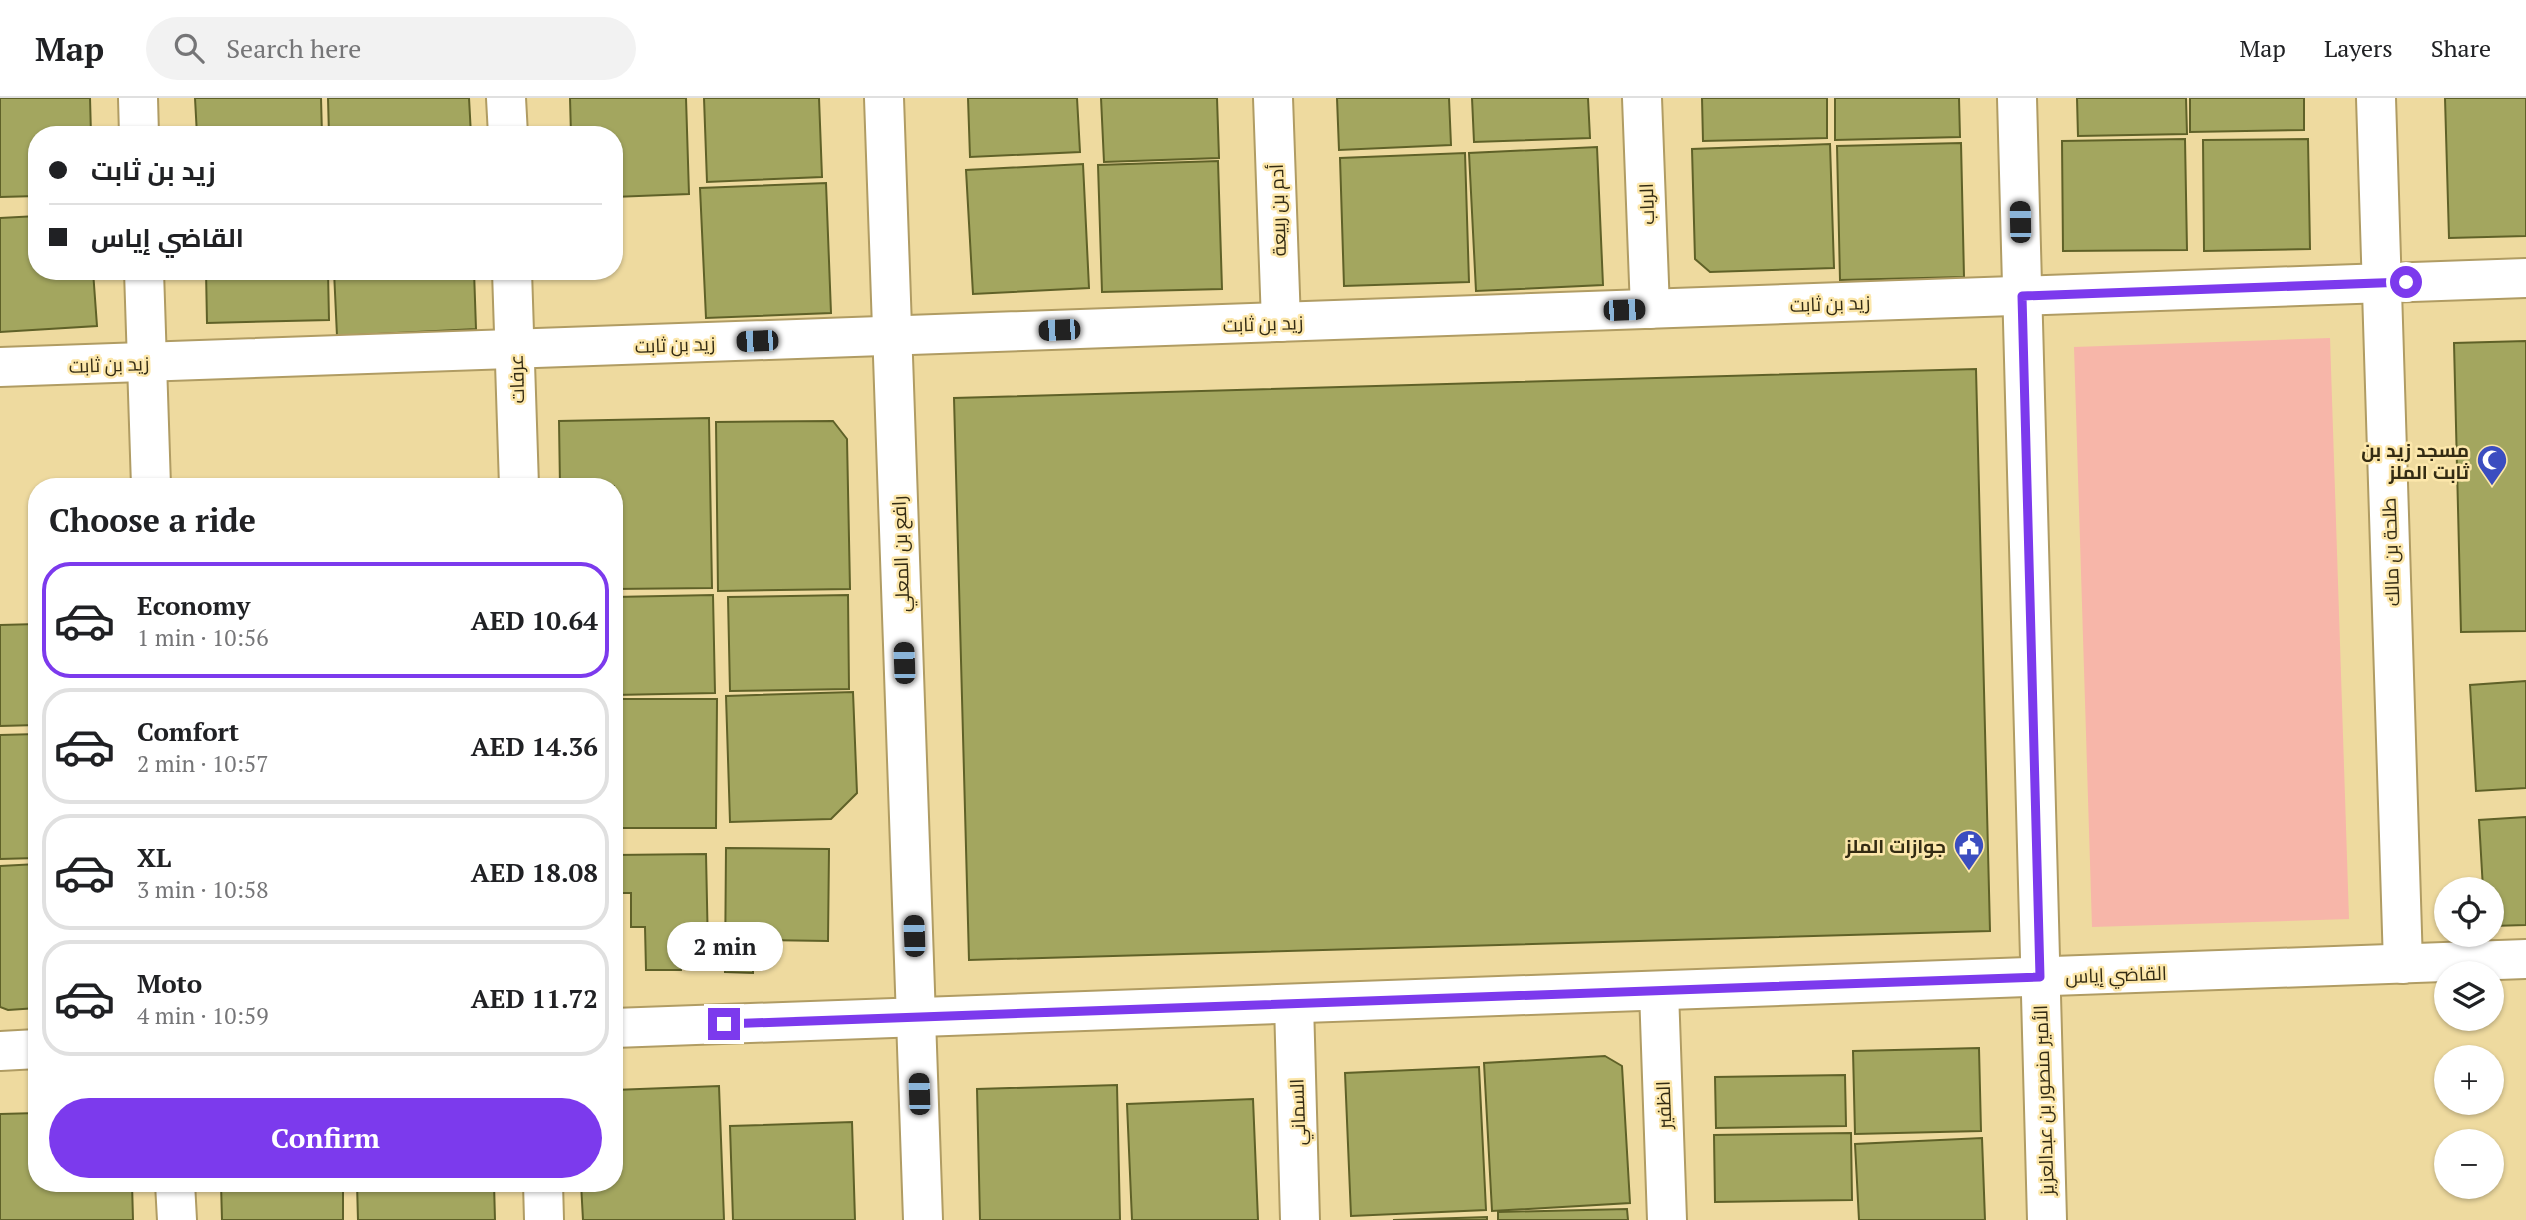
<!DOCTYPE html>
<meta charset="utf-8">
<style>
body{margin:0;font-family:"PT Serif",Cairo,serif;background:#f2f2f2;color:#202124;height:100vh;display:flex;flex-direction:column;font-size:26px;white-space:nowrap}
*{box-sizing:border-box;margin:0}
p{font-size:23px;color:#757577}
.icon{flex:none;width:38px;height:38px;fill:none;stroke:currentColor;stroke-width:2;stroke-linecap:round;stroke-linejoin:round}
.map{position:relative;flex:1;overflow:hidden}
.side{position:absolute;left:28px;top:380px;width:595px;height:714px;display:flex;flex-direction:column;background:#fff;border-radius:28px;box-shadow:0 2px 5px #0004}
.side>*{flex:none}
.banner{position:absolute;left:28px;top:28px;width:595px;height:154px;border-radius:28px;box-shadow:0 2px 5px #0004;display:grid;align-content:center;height:154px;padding:0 21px;background:#fff}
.fabs{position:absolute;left:2434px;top:779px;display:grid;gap:14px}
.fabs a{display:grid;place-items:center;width:70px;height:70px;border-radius:50%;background:#fff;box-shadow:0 2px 5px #0004;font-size:35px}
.end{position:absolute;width:32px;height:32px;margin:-16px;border:9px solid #7c3aed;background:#fff;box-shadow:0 0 0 4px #fff}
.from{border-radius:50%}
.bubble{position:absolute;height:49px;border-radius:24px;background:#fff;box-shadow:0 2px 5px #0004;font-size:23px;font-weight:600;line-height:49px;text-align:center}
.car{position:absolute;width:21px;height:42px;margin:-21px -10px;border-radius:9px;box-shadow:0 0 5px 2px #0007;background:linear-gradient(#222 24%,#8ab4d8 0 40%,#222 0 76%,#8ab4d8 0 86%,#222 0)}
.banner b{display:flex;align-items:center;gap:24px;height:66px;font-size:26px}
.banner b+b{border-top:2px solid #e0e0e0}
.banner i{width:18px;height:18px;background:#202124}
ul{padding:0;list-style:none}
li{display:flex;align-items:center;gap:21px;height:116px;margin:0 14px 10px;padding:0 7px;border:4px solid #e0e0e0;border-radius:28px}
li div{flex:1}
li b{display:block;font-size:26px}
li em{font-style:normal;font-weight:600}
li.selected{border-color:#7c3aed}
li>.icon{width:63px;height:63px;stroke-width:1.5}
h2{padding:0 21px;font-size:32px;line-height:84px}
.cta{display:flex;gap:14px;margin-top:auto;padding:14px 21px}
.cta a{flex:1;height:80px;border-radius:42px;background:#7c3aed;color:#fff;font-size:28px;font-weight:600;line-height:80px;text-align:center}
header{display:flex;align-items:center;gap:42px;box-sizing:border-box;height:98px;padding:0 35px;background:#fff;border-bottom:2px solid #e0e0e0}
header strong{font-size:33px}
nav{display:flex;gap:38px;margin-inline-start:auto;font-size:24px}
.search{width:490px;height:63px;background:#f2f2f2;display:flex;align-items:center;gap:18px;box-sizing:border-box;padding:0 24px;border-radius:38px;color:#757577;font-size:26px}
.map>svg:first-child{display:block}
.green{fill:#f7b6a9}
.building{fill:#a3a65f;stroke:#5f6128;stroke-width:2}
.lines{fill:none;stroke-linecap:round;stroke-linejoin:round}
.minor-casing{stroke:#b09c63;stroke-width:42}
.minor{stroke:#fff;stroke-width:38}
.route{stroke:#7c3aed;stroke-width:9}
.labels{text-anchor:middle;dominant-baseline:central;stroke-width:5;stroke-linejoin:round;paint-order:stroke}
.street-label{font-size:19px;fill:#332b13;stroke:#fce7ab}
.poi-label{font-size:19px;font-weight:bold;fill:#332b13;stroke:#fce7ab;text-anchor:end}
</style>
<header>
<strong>Map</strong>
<div class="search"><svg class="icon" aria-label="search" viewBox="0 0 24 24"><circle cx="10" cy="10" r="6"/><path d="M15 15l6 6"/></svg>Search here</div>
<nav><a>Map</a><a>Layers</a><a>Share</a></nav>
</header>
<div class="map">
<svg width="2526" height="1122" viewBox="0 0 2526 1122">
<rect width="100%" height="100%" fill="#eeda9f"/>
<polygon class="green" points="2330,240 2349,821 2092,829 2074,249"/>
<g class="building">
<polygon points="0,0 90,0 91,37 37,37 37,98 0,99"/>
<polygon points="195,0 321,0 322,37 197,37"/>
<polygon points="328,0 469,0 471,37 329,37"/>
<polygon points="570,0 686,0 689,96 614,99 614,37 571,37"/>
<polygon points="704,0 819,0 822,79 707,84"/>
<polygon points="968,0 1077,0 1080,54 970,59"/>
<polygon points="1101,0 1217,0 1219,60 1104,64"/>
<polygon points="1337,0 1449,0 1451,47 1339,52"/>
<polygon points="1472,0 1588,0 1590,40 1474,44"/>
<polygon points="1702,0 1827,0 1827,40 1703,43"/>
<polygon points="1835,0 1959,0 1960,39 1835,42"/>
<polygon points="2077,0 2186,0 2187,36 2078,38"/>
<polygon points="2190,0 2304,0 2304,32 2190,34"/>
<polygon points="2445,0 2526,0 2526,138 2449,140"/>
<polygon points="2185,41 2187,152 2063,153 2062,43"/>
<polygon points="2308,41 2310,151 2204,153 2203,42"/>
<polygon points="1961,45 1964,179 1840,182 1837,48"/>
<polygon points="1830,46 1834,170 1710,174 1695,161 1692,51"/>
<polygon points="1597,49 1603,187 1476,193 1469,55"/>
<polygon points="1465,55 1469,184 1344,188 1340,60"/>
<polygon points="1218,63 1222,191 1102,194 1098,67"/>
<polygon points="1083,66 1089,190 973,196 966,72"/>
<polygon points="826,85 831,215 706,220 700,90"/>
<polygon points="37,118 37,173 93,173 97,228 0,234 0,120"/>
<polygon points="206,173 328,173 329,222 207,225"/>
<polygon points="334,173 474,173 476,231 337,238"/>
<polygon points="2526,243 2526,533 2461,534 2454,245"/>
<polygon points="1976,271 1990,833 969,862 954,300"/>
<polygon points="709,320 712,490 614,491 614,388 560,388 559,323"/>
<polygon points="833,323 847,341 850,491 718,493 716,324"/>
<polygon points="713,497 715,595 614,597 614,499"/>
<polygon points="848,497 849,591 730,593 728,499"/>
<polygon points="37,526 37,627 0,628 0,527"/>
<polygon points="2526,583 2526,690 2476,693 2470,587"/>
<polygon points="853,594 857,695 831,721 730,724 726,598"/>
<polygon points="614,601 717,601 716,730 614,730"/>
<polygon points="37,636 37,760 0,761 0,637"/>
<polygon points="2526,719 2526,827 2492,828 2492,791 2483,791 2479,722"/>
<polygon points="726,750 829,751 828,843 753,842 753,875 725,874"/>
<polygon points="706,756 708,852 681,852 681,872 646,872 645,829 631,829 631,795 614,795 614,757"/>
<polygon points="37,766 37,910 8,912 0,909 0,768"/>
<polygon points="1979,950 1981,1033 1855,1036 1853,953"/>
<polygon points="1605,958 1622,968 1630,1105 1492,1113 1484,965"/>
<polygon points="1479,969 1486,1112 1351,1118 1345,975"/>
<polygon points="1845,977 1846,1028 1716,1030 1715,979"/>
<polygon points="1117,987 1120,1122 980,1122 977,991"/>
<polygon points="719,988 724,1122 583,1122 581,1085 614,1085 614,992"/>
<polygon points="1253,1001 1258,1122 1132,1122 1127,1006"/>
<polygon points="37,1015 37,1085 132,1085 133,1122 0,1122 0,1016"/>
<polygon points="852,1024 855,1122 733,1122 730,1028"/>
<polygon points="1851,1035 1852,1102 1715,1104 1714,1037"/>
<polygon points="1982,1040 1985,1122 1859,1122 1855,1046"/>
<polygon points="221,1085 343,1085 343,1122 222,1122"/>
<polygon points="357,1085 494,1085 495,1122 358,1122"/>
<polygon points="1627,1111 1628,1122 1498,1122 1498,1114"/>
<polygon points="1487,1119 1487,1122 1393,1122"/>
</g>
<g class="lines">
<g class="minor-casing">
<g id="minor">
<polyline points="138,0 139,37"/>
<polyline points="506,0 508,37"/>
<polyline points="884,0 923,1122"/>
<polyline points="1273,0 1281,224"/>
<polyline points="1642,0 1650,211"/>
<polyline points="2017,0 2047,1122"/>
<polyline points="2376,0 2403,866"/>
<polyline points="144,173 151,388"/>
<polyline points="512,173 519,388"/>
<polyline points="0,269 2526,180"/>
<polyline points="1659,893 1667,1122"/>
<polyline points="1294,906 1300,1122"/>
<polyline points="614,930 2526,861"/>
<polyline points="0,953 37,951"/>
<polyline points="175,1085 177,1122"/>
<polyline points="543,1085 544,1122"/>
</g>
</g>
<use href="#minor" class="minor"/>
</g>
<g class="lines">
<polyline class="route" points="724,926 2040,879 2022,198 2406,184"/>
</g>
<defs>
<g id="mosque-pin" transform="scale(1.575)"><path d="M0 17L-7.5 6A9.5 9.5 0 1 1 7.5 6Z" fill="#3b4dc0" stroke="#fce7ab"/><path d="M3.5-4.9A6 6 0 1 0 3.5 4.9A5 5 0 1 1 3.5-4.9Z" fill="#fff"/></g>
<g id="civic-pin" transform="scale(1.575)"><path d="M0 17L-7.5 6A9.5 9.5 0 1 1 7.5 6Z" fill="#3b4dc0" stroke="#fce7ab"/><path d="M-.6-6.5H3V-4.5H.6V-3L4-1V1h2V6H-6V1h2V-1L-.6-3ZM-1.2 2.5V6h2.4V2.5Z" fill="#fff"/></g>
</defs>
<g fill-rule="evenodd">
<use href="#mosque-pin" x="2492" y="362"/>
<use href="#civic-pin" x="1969" y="747"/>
</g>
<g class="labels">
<g class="street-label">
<text transform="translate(1646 106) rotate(-92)">الرباب</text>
<text transform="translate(1277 112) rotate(-92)">أدم بن ربيعة</text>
<text transform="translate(1830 205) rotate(-2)">زيد بن ثابت</text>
<text transform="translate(1263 225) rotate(-2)">زيد بن ثابت</text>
<text transform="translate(675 246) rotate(-2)">زيد بن ثابت</text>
<text transform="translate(109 266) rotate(-2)">زيد بن ثابت</text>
<text transform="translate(516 281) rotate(-92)">عرفات</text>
<text transform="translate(2390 454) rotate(-92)">طلحة بن مالك</text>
<text transform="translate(900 456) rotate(-92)">رافع بن المعلي</text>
<text transform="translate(2116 876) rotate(-2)">القاضي إياس</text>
<text transform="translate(2043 1002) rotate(-92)">الأمير منصور بن عبدالعزيز</text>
<text transform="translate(1663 1007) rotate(-92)">الظفير</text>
<text transform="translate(1297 1014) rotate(-92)">السماني</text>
</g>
<g class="poi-label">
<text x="2469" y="351">مسجد زيد بن<tspan x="2469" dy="22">ثابت الملز</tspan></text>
<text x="1946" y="747">جوازات الملز</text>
</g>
</g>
</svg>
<div class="fabs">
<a><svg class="icon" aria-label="locate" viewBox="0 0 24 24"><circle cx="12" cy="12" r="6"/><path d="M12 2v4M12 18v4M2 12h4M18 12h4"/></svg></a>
<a><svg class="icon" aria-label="layers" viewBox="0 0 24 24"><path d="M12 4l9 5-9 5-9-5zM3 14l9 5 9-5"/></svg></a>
<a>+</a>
<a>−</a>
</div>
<i class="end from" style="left:2406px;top:184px"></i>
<i class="end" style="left:724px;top:926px"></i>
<div class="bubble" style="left:667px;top:824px;width:116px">2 min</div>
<i class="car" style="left:2020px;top:124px;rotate:359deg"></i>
<i class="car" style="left:1624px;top:212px;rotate:88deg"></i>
<i class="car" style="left:1059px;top:232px;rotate:268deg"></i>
<i class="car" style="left:757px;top:243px;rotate:268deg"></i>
<i class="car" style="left:904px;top:565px;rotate:358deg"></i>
<i class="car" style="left:914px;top:838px;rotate:358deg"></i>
<i class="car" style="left:919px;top:996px;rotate:358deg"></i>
<div class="banner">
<b><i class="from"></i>زيد بن ثابت</b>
<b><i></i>القاضي إياس</b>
</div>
<section class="side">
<h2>Choose a ride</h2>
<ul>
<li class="selected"><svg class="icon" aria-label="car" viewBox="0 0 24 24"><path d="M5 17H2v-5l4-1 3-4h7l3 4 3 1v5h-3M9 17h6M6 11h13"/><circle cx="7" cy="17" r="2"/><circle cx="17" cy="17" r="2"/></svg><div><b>Economy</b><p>1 min · 10:56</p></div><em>AED 10.64</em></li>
<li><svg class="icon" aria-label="car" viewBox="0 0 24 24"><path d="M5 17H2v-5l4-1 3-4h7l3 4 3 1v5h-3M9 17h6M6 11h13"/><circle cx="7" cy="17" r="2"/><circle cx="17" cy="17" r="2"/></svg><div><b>Comfort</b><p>2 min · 10:57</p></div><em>AED 14.36</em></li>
<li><svg class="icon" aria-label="car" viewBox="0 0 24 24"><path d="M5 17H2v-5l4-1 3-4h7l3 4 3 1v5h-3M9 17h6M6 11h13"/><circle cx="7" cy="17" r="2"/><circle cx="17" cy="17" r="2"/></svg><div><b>XL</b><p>3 min · 10:58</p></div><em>AED 18.08</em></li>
<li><svg class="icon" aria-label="car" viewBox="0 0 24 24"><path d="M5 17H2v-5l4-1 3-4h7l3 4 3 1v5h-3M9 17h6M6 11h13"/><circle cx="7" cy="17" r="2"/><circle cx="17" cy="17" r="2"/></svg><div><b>Moto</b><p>4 min · 10:59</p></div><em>AED 11.72</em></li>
</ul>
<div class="cta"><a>Confirm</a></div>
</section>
</div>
